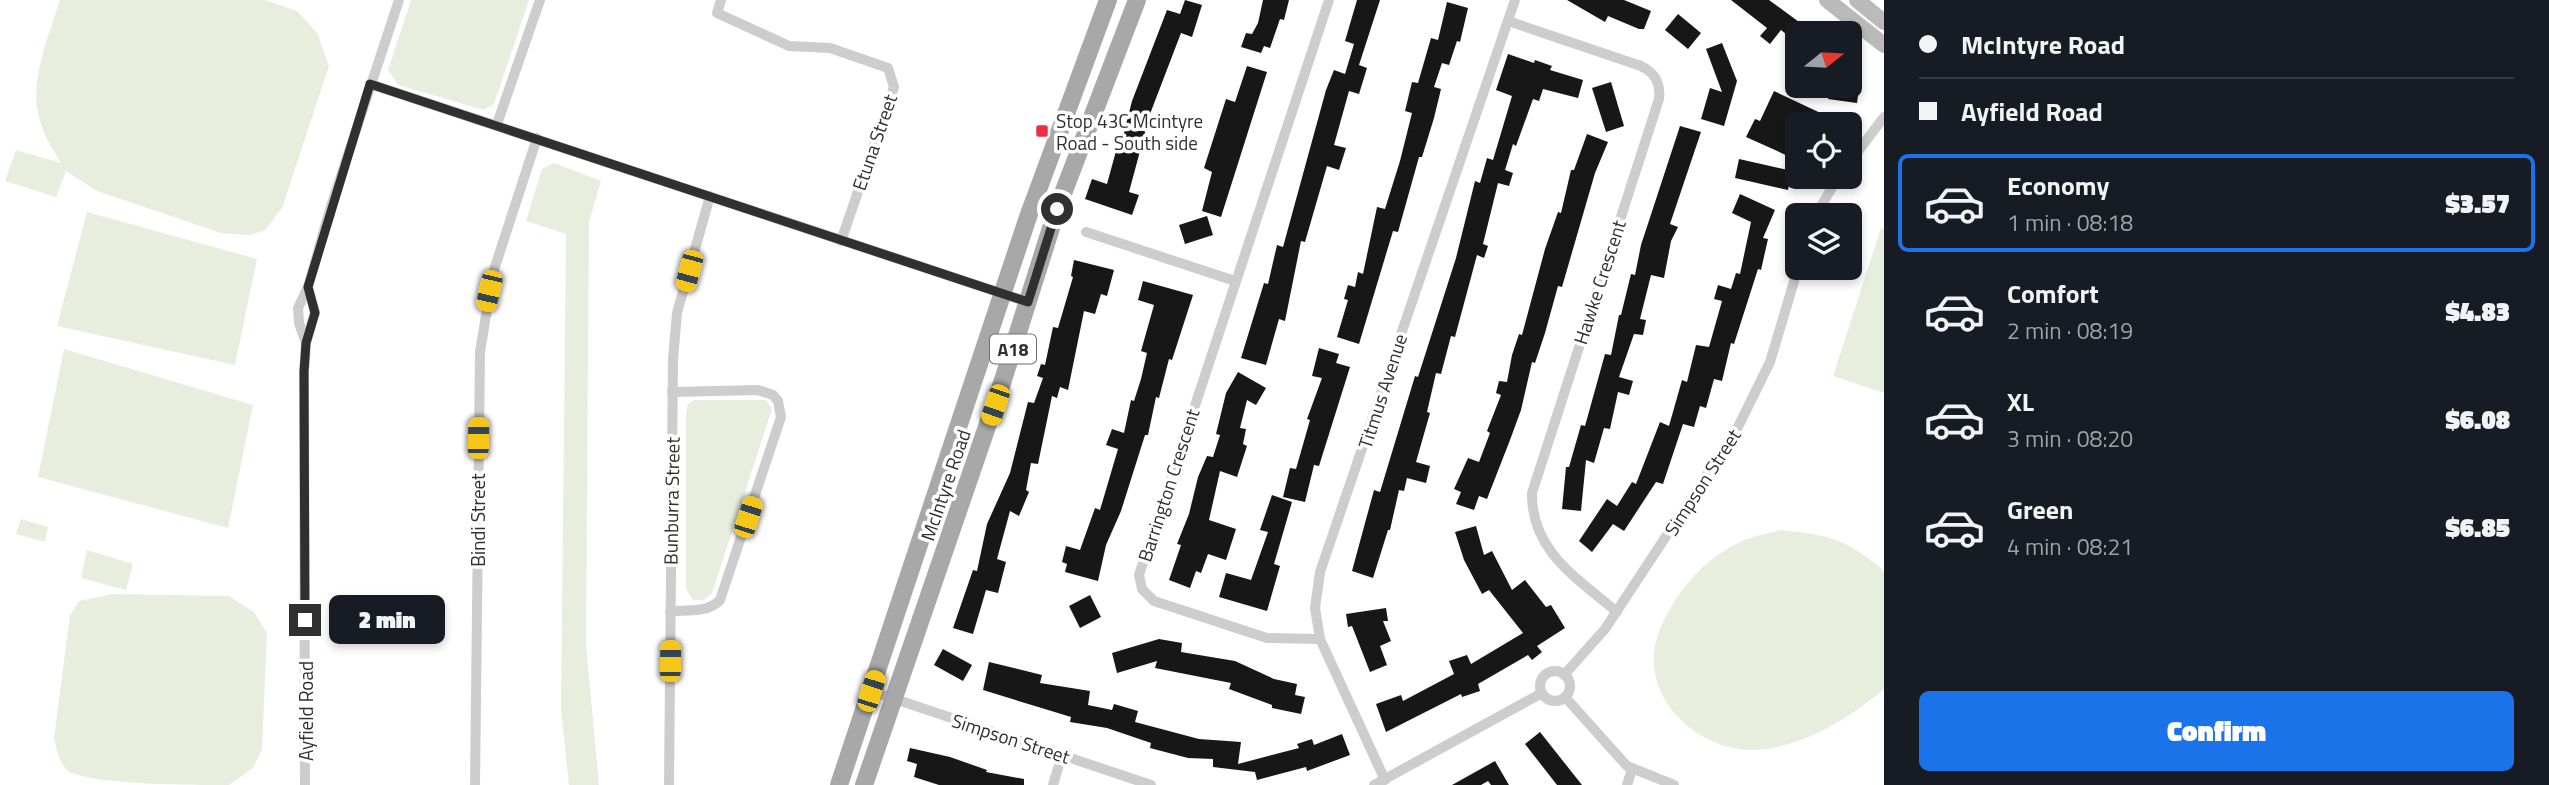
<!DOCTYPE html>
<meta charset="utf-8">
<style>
body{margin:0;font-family:"Titillium Web",sans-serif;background:#242831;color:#f1f3f6;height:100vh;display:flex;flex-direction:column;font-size:26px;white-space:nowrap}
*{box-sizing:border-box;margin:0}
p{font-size:23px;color:#9ea1a6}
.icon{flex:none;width:38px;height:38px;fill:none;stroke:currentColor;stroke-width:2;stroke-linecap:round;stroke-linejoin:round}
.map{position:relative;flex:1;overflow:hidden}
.panel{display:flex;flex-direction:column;background:#171b24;width:665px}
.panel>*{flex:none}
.banner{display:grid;align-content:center;height:154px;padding:0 35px;background:#171b24}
.needle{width:46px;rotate:72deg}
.buttons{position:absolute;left:1785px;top:21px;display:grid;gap:14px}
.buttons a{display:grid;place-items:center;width:77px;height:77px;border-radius:10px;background:#171b24;box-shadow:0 4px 10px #0003;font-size:35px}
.end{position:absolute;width:32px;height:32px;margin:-16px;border:9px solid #303030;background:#fff;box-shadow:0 0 0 4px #fff}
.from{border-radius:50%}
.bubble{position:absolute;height:49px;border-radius:10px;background:#171b24;box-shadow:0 4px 10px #0003;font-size:23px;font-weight:800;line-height:49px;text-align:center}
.car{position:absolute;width:21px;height:42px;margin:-21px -10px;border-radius:9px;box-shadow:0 0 5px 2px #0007;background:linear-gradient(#f5c518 24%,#345 0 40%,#f5c518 0 76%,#345 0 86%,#f5c518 0)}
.banner b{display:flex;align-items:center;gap:24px;height:66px;font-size:26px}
.banner b+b{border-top:2px solid #363941}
.banner i{width:18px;height:18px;background:#f1f3f6}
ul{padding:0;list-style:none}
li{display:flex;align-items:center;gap:21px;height:98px;margin:0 14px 10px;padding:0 21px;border:4px solid transparent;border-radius:10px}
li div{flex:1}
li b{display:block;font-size:26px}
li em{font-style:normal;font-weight:800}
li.active{border-color:#1a73e8}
li>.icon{width:63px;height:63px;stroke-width:1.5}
.button{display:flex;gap:14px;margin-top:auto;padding:14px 35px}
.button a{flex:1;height:80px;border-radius:10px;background:#1a73e8;color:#fff;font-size:28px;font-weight:800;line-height:80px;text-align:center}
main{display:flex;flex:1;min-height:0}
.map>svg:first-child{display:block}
.green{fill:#e7eede}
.building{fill:#171717}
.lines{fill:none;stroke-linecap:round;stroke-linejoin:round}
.street{stroke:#cdcdcd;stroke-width:10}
.secondary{stroke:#bababa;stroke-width:16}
.primary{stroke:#a8a8a8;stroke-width:18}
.route{stroke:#303030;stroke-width:9}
.poi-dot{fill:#ee2c42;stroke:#fff;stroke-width:2.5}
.labels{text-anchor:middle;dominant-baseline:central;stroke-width:7;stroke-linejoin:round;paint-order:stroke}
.shield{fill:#fff;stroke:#6e6e6e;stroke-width:2}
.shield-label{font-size:18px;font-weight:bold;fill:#303030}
.poi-label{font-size:19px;fill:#303030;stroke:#fff;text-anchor:start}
.street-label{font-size:19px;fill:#303030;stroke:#fff}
</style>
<main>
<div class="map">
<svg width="1884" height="785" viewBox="0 0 1884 785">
<rect width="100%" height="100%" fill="#fff"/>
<g class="green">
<path d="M60 0H265L297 11 317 33 329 66 282 208 265 230 250 235 221 233 97 191 66 171 56 197 5 181 16 150 61 163C51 147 42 132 38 113 30 80 50 32 60 0Z"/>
<polygon points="411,0 529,0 494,104 484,110 398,85 388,70"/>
<polygon points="554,163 601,181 589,222 586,645 599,785 569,785 561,709 566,234 526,221 542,169"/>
<polygon points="87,212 257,259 235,365 57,326"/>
<polygon points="1881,228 1884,229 1884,393 1833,376"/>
<polygon points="64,349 253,405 228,528 38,477"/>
<polygon points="694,400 766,400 772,409 712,593 704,600 693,600 686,589 686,413 688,404"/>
<polygon points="21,519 48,527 45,542 16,534"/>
<path d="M1781 530C1828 535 1844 538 1881 568L1884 572V689C1849 718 1813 741 1767 749 1710 758 1644 708 1655 646 1658 630 1666 616 1674 602 1691 576 1711 556 1740 542 1752 536 1768 534 1781 530Z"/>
<polygon points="87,550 133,564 126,590 81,578"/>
<path d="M113 594 229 596 254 612 267 633 262 749 253 768 229 785C191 785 99 785 69 772 59 764 57 750 54 738L70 615 79 601Z"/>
</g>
<g class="building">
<polygon points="1185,0 1202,5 1192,37 1181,33 1150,114 1129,192 1139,195 1132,215 1085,199 1092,179 1107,184 1119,140 1122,140 1132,101 1167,10 1180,14"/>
<polygon points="1263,0 1289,0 1284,20 1280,19 1270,48 1264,46 1261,53 1241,47 1246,33 1252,34 1258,23"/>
<polygon points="1357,0 1380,0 1359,65 1367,68 1359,94 1349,91 1334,145 1346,148 1339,170 1327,166 1305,242 1301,241 1285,321 1279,319 1266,365 1241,358 1264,283 1268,284 1277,245 1283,247 1326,90 1334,70 1345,74 1354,44 1345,41"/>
<polygon points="1567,0 1624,0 1651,11 1644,29 1639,29 1608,16 1605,22"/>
<polygon points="1731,0 1769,0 1814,33 1797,33 1797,43 1781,30 1770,44 1760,36 1767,28"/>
<polygon points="1447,2 1468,8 1460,42 1457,41 1449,65 1442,63 1434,87 1441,89 1434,118 1422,157 1419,157 1398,232 1393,231 1359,344 1337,337 1348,300 1344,299 1348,285 1355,287 1358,272 1363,274 1377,207 1385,209 1400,161 1412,113 1405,111 1412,82 1418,83 1431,38 1438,40"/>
<polygon points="1678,14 1701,33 1688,49 1665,30"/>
<polygon points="1722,43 1737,81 1724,126 1701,119 1710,88 1722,92 1706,49"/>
<polygon points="1508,54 1534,63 1535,60 1552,66 1550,70 1583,80 1578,98 1543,89 1539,101 1533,99 1516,146 1513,144 1505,170 1513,173 1509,186 1498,183 1483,244 1488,246 1484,258 1477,255 1455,337 1451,336 1441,374 1436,373 1427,412 1430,413 1416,462 1430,466 1426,483 1407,478 1404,491 1399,490 1390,530 1388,530 1373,578 1352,571 1374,490 1380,492 1415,376 1418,377 1456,258 1475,181 1480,183 1487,158 1493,160 1512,96 1496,90"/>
<polygon points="1850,64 1862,66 1857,103 1828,99 1830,86 1850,86"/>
<polygon points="1247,66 1267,72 1221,217 1202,211 1212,172 1204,168 1226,99 1235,102"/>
<polygon points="1611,82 1624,126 1606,132 1592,88"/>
<polygon points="1774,91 1844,124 1797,124 1797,160 1746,137 1755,119 1760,121"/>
<polygon points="1680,126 1701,132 1670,224 1678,227 1671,241 1664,278 1651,275 1640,319 1646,320 1643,335 1634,334 1619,377 1633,381 1629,395 1618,392 1610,429 1604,428 1594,463 1586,460 1581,511 1562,509 1566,467 1569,467 1581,425 1585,426 1605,354 1611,355 1619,315 1621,315 1631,274 1635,275 1641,245"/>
<polygon points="1587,134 1608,142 1595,173 1562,287 1558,286 1545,333 1535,363 1532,362 1521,410 1510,440 1487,499 1479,496 1474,510 1456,504 1461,492 1454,489 1468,458 1479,462 1490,433 1487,431 1501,395 1496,393 1499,381 1507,382 1512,355 1519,334 1522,335 1545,249 1558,212 1561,213 1571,170 1574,170"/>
<polygon points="1739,159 1792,171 1788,190 1735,178"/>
<polygon points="1740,194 1775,210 1763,238 1768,239 1761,270 1758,269 1734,344 1731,343 1722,381 1714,379 1706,408 1700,406 1694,427 1683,424 1663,484 1656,482 1624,531 1613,524 1592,552 1579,541 1607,499 1617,506 1632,482 1636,484 1660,422 1669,426 1682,380 1687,382 1696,345 1709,347 1722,301 1714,299 1718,285 1731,289 1736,273 1740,274 1751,222 1732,213"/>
<polygon points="1207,216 1213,235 1185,244 1179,225"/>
<polygon points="1074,260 1114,270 1107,296 1101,294 1095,314 1084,311 1068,390 1060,387 1057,398 1052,396 1038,464 1031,463 1026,490 1029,492 1019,516 1010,511 997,559 1006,562 998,593 986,590 973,634 953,628 973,570 977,571 987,524 1010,473 1028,402 1034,403 1043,378 1037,376 1041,364 1045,365 1053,327 1058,328 1073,277 1071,276"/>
<polygon points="1143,281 1193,295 1172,360 1169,359 1159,398 1156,397 1148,435 1145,435 1121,511 1106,545 1098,581 1065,572 1067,564 1062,562 1066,546 1080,550 1095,508 1100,510 1118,449 1106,445 1112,429 1124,433 1131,400 1134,401 1141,379 1147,353 1141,351 1154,305 1138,300"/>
<polygon points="1319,348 1339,354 1336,363 1350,367 1319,466 1314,465 1305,502 1283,497 1290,468 1296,469 1310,420 1307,419 1322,378 1312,376"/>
<polygon points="1238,372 1266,388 1256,405 1247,400 1240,428 1246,429 1243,444 1247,446 1237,477 1220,471 1209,520 1236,529 1226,560 1208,554 1201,573 1196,571 1190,588 1169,580 1181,545 1177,544 1189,514 1198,477 1207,456 1213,457 1220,435 1216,434 1226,393"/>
<polygon points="1272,495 1292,502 1274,564 1280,566 1267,611 1219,597 1226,573 1251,580 1268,532 1260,530"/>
<polygon points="1476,526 1484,555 1492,551 1512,590 1525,580 1546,607 1551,605 1565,628 1537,646 1542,652 1532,660 1528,655 1478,684 1480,691 1462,697 1461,694 1386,732 1376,704 1401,695 1403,701 1454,674 1449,661 1467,655 1471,664 1523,633 1489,590 1482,594 1464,560 1455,532"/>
<polygon points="1090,595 1101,617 1080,628 1069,606"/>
<polygon points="1386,608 1388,621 1383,621 1391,641 1380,646 1387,665 1370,672 1352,626 1348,627 1346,614"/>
<polygon points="1159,639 1182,643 1181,652 1235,661 1274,679 1297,684 1295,695 1305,697 1301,714 1272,708 1272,705 1229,689 1231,683 1155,668 1157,661 1117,673 1112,653"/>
<polygon points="943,649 972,665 963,681 934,665"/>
<polygon points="989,662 1042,675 1040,683 1090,691 1088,705 1112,710 1114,704 1138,711 1135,722 1199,739 1241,742 1238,764 1299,748 1297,744 1312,739 1314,745 1342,734 1350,755 1307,771 1306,767 1257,780 1255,772 1213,767 1213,759 1188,758 1150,748 1151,743 1107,728 1070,722 1071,717 983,690"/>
<polygon points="1540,732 1582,785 1557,785 1525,744"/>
<polygon points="910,748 950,757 987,770 986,772 1024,779 1024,785 939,785 914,777 917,764 907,761"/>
<polygon points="1495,761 1509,785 1491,785 1488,781 1481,785 1452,785"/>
</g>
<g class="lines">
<g class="street">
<polyline points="721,0 717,13 789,46 830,48 888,68 894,87 841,241"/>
<path d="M1508 21 1641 66C1655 73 1661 83 1659 99L1532 493C1531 551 1577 578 1617 612"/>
<polyline points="370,84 1028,302"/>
<polyline points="497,124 540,0"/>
<polyline points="1850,162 1884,117"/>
<polyline points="1816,215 1838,177"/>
<polyline points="1086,232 1235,281"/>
<polyline points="306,343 299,323 298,308 308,287 330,209 399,0"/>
<path d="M670 611C687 610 708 613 720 600L781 417 778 401 773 395 758 390 672 392"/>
<polyline points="1320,639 1267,638 1154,601 1142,589 1139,575 1329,0"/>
<circle cx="1555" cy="686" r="15"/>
<polyline points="1564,675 1605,629 1738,427 1770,362 1798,268"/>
<polyline points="871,691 1151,785"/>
<polyline points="1565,697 1627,766 1674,785"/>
<polyline points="1385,780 1320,639 1315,608 1320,572 1515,0"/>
<polyline points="305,785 304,372 306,343 315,312 308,287"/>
<polyline points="475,785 480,352 493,273 537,138"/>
<polyline points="669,785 673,359 677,313 710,196"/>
<polyline points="1053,785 1062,755"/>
<polyline points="1374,785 1542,693"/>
<polyline points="1627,785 1632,769"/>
</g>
<g class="secondary">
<polyline points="1827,0 1884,45"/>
<polyline points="1857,0 1884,22"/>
</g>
<g class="primary">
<polyline points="839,785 1028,217 1108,0"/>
<polyline points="864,785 1003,380 1057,209 1137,0"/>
</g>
</g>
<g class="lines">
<polyline class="route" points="305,620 304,372 306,343 315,313 308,287 370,84 1028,302 1057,209"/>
</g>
<rect class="poi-dot" x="1035" y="124" width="14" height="14" rx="3.5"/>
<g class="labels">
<rect class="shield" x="990" y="334.5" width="46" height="29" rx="5"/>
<g class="shield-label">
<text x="1013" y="349">A18</text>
</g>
<g class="poi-label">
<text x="1056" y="120">Stop 43C Mcintyre<tspan x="1056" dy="22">Road - South side</tspan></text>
</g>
<g class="street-label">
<text transform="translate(874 142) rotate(-71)">Etuna Street</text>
<text transform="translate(1599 282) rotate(-72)">Hawke Crescent</text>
<text transform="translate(1382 391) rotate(-72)">Titmus Avenue</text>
<text transform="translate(1702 482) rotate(-57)">Simpson Street</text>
<text transform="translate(945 485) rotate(-71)">McIntyre Road</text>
<text transform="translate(1168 485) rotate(-72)">Barrington Crescent</text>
<text transform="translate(671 501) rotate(-89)">Bunburra Street</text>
<text transform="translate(477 520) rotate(-90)">Bindi Street</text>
<text transform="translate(305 711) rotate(-90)">Ayfield Road</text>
<text transform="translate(1011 738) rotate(18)">Simpson Street</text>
</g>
</g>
</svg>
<div class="buttons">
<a><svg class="needle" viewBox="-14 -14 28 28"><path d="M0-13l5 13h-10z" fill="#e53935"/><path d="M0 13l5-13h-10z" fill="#9ea1a6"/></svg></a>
<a><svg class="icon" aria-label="locate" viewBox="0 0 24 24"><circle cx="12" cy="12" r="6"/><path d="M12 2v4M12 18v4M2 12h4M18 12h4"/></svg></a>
<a><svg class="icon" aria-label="layers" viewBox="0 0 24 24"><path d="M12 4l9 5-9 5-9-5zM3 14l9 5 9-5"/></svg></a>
</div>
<i class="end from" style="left:1057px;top:209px"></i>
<i class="end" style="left:305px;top:620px"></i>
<div class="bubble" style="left:329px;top:595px;width:116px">2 min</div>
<i class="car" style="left:689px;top:271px;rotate:195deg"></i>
<i class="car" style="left:489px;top:291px;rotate:193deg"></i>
<i class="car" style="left:995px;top:405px;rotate:199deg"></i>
<i class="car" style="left:478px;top:438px;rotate:1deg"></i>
<i class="car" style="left:748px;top:517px;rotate:18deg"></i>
<i class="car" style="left:670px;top:661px;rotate:1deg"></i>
<i class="car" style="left:871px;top:691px;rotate:18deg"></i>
</div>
<section class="panel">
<div class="banner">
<b><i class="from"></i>McIntyre Road</b>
<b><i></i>Ayfield Road</b>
</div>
<ul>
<li class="active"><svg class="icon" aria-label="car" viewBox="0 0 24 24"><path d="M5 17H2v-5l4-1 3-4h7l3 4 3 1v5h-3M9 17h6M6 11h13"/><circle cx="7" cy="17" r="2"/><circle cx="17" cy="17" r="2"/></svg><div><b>Economy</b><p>1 min · 08:18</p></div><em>$3.57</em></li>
<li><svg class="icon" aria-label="car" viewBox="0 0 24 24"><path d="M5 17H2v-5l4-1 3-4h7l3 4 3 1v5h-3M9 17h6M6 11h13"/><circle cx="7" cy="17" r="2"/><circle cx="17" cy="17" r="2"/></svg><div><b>Comfort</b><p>2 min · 08:19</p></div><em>$4.83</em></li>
<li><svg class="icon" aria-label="car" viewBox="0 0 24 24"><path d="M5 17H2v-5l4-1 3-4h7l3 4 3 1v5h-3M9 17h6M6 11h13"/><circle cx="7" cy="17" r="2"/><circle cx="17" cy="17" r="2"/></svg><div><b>XL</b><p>3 min · 08:20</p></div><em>$6.08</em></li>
<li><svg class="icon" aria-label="car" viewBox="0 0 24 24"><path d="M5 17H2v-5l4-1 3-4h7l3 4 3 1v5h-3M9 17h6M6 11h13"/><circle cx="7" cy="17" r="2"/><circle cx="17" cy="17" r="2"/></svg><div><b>Green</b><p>4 min · 08:21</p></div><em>$6.85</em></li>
</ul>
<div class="button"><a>Confirm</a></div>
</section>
</main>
